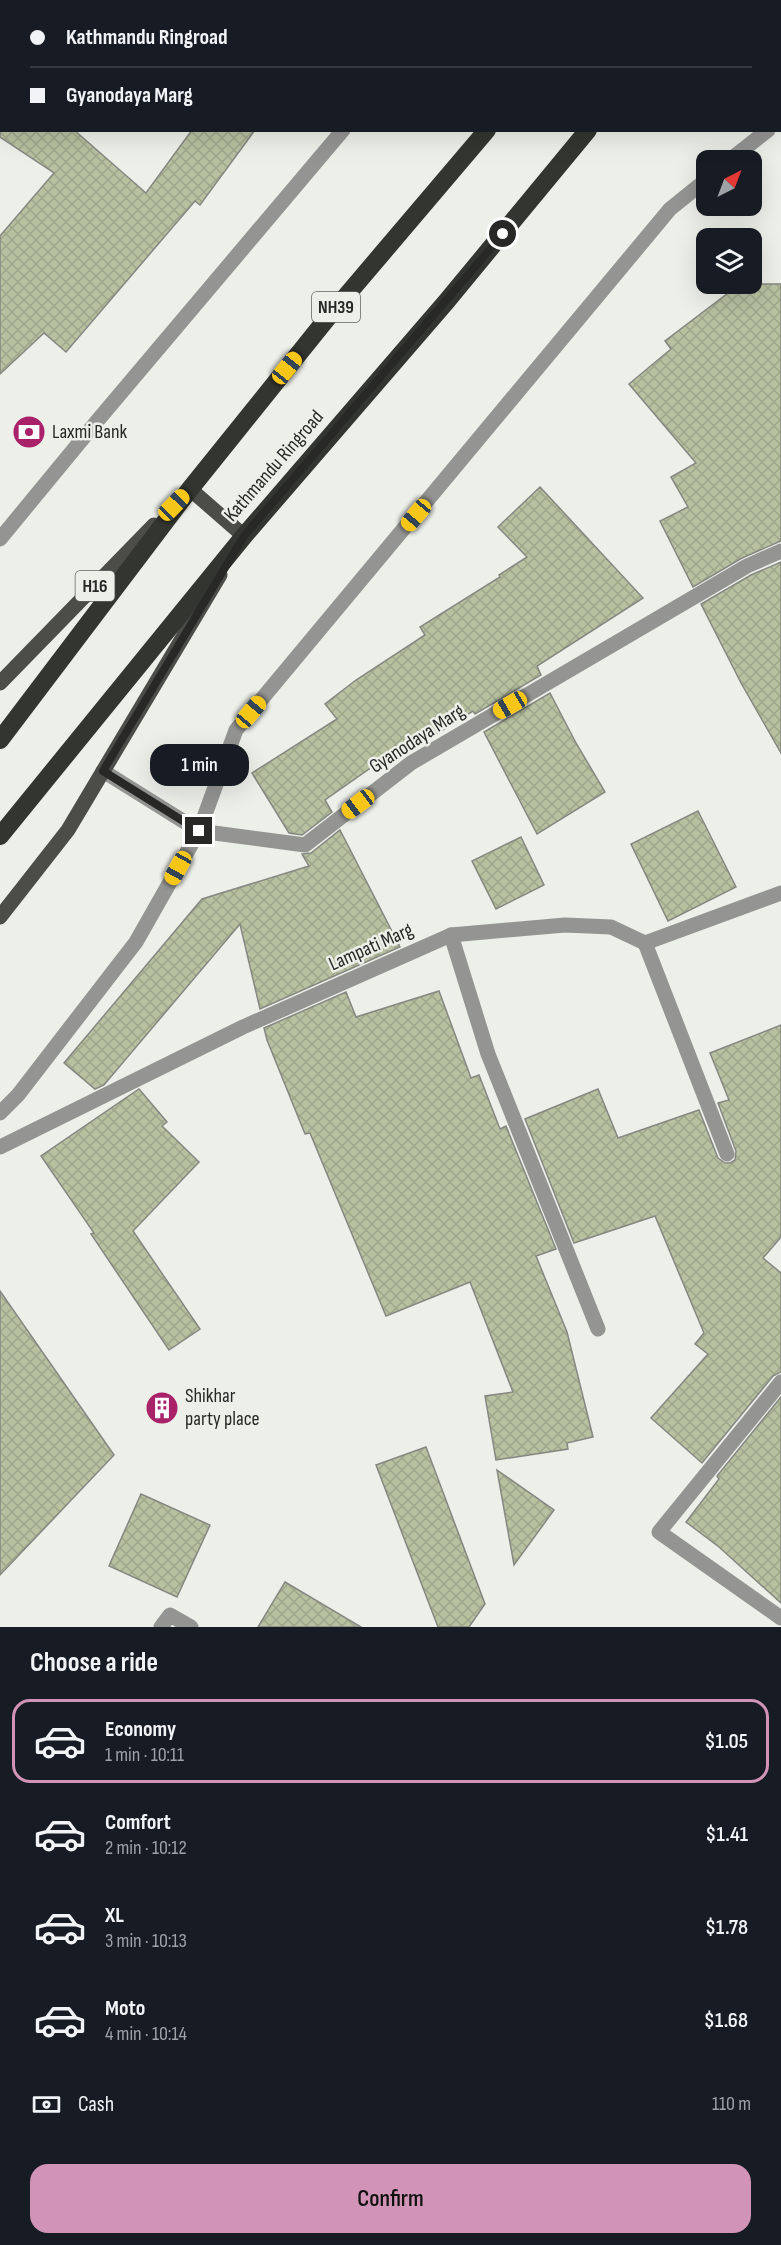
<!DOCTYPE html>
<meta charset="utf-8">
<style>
body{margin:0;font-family:"Sofia Sans Condensed",sans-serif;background:#20242c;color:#f1f3f6;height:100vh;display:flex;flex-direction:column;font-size:22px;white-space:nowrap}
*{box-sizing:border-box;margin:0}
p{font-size:20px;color:#9ea1a6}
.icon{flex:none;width:33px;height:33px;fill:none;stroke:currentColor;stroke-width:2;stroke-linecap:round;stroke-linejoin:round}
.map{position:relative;height:1627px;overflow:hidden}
.drawer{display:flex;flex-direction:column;background:#171b24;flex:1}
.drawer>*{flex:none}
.top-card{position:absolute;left:0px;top:0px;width:782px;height:132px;box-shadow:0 6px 24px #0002;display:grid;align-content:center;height:132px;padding:0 30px;background:#171b24}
.needle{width:39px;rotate:42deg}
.controls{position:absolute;left:696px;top:150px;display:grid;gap:12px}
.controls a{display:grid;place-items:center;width:66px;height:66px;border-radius:12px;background:#171b24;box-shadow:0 6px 24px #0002;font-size:30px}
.end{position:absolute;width:27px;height:27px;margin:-14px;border:8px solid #282927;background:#fff;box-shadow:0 0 0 3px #fff}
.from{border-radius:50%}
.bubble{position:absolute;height:42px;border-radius:18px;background:#171b24;box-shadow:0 6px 24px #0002;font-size:20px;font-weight:600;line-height:42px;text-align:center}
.car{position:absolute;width:18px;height:36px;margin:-18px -9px;border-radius:8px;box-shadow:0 0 4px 2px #0007;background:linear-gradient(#f5c518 24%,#345 0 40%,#f5c518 0 76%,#345 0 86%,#f5c518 0)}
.top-card b{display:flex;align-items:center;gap:21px;height:57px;font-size:22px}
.top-card b+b{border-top:2px solid #363941}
.top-card i{width:15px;height:15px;background:#f1f3f6}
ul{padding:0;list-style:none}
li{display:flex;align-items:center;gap:18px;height:84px;margin:0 12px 9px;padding:0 18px;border:3px solid transparent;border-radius:18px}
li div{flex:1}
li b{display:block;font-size:22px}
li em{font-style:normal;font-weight:600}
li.current{border-color:#d194b6}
li>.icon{width:54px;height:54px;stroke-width:1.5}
h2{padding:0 30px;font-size:27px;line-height:72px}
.pay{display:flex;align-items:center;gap:15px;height:66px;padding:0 30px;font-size:22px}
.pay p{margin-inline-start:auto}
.button{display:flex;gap:12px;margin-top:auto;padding:12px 30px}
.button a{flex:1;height:69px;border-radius:18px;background:#d194b6;color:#111;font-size:24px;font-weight:600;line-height:69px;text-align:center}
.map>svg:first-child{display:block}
.building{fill:url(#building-cross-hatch);stroke:#868782;stroke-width:1.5}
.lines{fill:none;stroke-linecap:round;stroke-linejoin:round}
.street{stroke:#949592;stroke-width:15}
.primary{stroke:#4c4d49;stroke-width:15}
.highway{stroke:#333530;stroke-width:18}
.route{stroke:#282927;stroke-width:8}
.labels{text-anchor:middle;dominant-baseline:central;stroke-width:5;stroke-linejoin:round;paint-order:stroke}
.shield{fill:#edefe9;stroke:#636461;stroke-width:1.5}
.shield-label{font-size:18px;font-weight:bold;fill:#282927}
.poi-label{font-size:20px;fill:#282927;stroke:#edefe9;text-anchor:start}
.street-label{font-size:20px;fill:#282927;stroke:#edefe9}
</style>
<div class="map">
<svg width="781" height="1627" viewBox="0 0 781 1627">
<defs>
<pattern id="building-cross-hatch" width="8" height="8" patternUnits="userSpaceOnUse" patternTransform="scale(1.5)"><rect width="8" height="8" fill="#b7c1a0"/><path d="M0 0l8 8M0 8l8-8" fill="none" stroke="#9da68a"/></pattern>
</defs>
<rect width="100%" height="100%" fill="#edefe9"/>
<g class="building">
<polygon points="0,130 74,130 146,193 192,130 255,130 200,205 195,201 66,352 44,333 0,374 0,236 54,173 0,137"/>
<polygon points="740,284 781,284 781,541 742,558 693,587 660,521 688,507 671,477 696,463 629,384 671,349 665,341"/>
<polygon points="540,487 643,598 537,666 541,675 475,714 473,711 393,761 389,755 325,800 332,812 302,835 289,833 252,773 337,719 325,704 356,680 425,635 420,627 500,577 499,575 527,557 498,527"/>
<polygon points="781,562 781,753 741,683 701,604 751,575"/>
<polygon points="550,693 576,743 605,792 537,834 484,732"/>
<polygon points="698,811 736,887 668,921 631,844"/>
<polygon points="340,830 400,947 260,1009 240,924 104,1085 95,1089 64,1063 202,899 309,866 302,854 311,853"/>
<polygon points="521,837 544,885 496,909 472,861"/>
<polygon points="439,991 471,1078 479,1075 500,1129 506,1126 556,1249 536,1256 567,1332 593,1437 567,1443 568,1449 496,1460 485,1396 513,1392 470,1282 386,1316 310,1133 305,1134 267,1040 264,1028 346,992 356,1017"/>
<polygon points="781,1025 781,1237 763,1258 781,1273 781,1372 773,1376 702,1463 651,1418 708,1354 695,1344 704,1333 655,1216 574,1243 525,1119 598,1089 618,1138 699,1110 718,1158 725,1163 730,1163 735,1160 736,1151 718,1103 729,1100 710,1053"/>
<polygon points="139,1089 167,1122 162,1126 199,1162 133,1231 200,1329 169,1350 91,1234 94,1233 41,1156"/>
<polygon points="0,1291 114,1455 0,1575"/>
<polygon points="781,1397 781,1603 719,1547 686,1522 719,1479 717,1476"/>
<polygon points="426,1447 485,1604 469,1627 438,1627 376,1465"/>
<polygon points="497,1470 554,1510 514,1565"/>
<polygon points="141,1494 210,1525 177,1597 109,1566"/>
<polygon points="285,1582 361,1627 258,1627"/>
</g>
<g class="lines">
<g class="street">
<polyline points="184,0 185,2"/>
<polyline points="452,2 454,0"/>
<polyline points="780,121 781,120"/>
<polyline points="730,160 768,130"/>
<polyline points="0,539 98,420 343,130"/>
<polyline points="103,771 199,831 305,845 411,763 747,566 781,551"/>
<polyline points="451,935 488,1054 598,1329"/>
<polyline points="645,943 727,1154"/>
<polyline points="0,1113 18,1095 136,942 199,831 236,730 670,209 706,180"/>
<polyline points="0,1147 243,1027 451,935 565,925 611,927 645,943 781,893"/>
<polyline points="781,1382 659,1532 781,1618"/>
<polyline points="161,1627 170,1615 191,1627"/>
</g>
<g class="primary">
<polyline points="184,495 190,489 244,536 239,544"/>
<polyline points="0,683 154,525"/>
<polyline points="0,917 68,830 220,575"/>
</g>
<g class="highway">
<polyline points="600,2 601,0"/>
<polyline points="695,2 697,0"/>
<polyline points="0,740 190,489 329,316 487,130"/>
<polyline points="0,836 244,536 446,302 588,130"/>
</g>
</g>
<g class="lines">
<polyline class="route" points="199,831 103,771 244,536 503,234"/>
</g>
<defs>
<g id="bank-disc" transform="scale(1.725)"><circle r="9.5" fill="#a92168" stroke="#edefe9"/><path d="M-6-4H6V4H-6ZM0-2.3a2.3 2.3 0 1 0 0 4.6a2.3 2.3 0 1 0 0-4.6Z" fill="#fff"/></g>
<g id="building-disc" transform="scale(1.725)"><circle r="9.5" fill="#a92168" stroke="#edefe9"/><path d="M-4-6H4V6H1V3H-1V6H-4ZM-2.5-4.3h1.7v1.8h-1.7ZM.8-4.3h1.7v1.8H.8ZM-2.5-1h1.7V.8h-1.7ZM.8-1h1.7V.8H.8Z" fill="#fff"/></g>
</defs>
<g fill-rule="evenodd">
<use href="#bank-disc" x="29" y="432"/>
<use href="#building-disc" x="162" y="1408"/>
</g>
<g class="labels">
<g class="shield">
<rect x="312" y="292" width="48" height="30" rx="4.5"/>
<rect x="75.5" y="571" width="39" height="30" rx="4.5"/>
</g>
<g class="shield-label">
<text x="336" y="307">NH39</text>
<text x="95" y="586">H16</text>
</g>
<g class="poi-label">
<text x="52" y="432">Laxmi Bank</text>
<text x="185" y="1396">Shikhar<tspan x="185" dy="23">party place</tspan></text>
</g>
<g class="street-label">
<text transform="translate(274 466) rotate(-49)">Kathmandu Ringroad</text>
<text transform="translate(417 739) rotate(-33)">Gyanodaya Marg</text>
<text transform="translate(371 947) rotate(-24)">Lampati Marg</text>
</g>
</g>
</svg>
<div class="controls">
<a><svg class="needle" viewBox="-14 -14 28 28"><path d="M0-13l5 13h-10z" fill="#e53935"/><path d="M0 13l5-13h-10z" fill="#9ea1a6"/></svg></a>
<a><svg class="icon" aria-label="layers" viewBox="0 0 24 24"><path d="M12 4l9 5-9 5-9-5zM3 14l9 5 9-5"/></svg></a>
</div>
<i class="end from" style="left:503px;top:234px"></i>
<i class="end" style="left:199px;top:831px"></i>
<div class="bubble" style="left:150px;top:744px;width:99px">1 min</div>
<i class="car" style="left:287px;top:368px;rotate:39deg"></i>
<i class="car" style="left:174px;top:505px;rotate:44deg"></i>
<i class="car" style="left:416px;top:515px;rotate:220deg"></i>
<i class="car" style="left:510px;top:705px;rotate:240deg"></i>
<i class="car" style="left:251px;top:712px;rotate:40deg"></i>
<i class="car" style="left:358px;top:804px;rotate:233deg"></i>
<i class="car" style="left:178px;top:868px;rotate:209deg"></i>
<div class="top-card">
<b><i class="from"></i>Kathmandu Ringroad</b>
<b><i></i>Gyanodaya Marg</b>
</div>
</div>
<section class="drawer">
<h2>Choose a ride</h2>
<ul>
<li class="current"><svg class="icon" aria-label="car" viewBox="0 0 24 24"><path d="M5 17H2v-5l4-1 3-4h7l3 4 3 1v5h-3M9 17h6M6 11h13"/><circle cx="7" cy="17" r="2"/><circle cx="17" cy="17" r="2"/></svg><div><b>Economy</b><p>1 min · 10:11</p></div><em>$1.05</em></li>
<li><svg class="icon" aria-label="car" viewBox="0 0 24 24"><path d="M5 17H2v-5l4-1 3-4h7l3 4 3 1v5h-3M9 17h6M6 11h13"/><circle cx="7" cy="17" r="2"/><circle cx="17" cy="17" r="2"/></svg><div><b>Comfort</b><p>2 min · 10:12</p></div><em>$1.41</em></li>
<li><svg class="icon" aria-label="car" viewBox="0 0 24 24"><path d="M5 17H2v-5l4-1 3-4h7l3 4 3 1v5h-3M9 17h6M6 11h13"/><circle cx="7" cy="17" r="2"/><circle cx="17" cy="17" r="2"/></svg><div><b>XL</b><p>3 min · 10:13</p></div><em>$1.78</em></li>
<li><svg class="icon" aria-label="car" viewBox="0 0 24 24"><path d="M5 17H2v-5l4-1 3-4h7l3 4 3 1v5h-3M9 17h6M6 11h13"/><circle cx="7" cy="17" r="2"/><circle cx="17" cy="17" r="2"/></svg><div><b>Moto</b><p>4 min · 10:14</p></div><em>$1.68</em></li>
</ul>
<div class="pay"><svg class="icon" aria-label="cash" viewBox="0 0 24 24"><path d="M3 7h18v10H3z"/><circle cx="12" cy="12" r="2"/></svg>Cash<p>110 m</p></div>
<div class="button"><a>Confirm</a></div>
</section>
